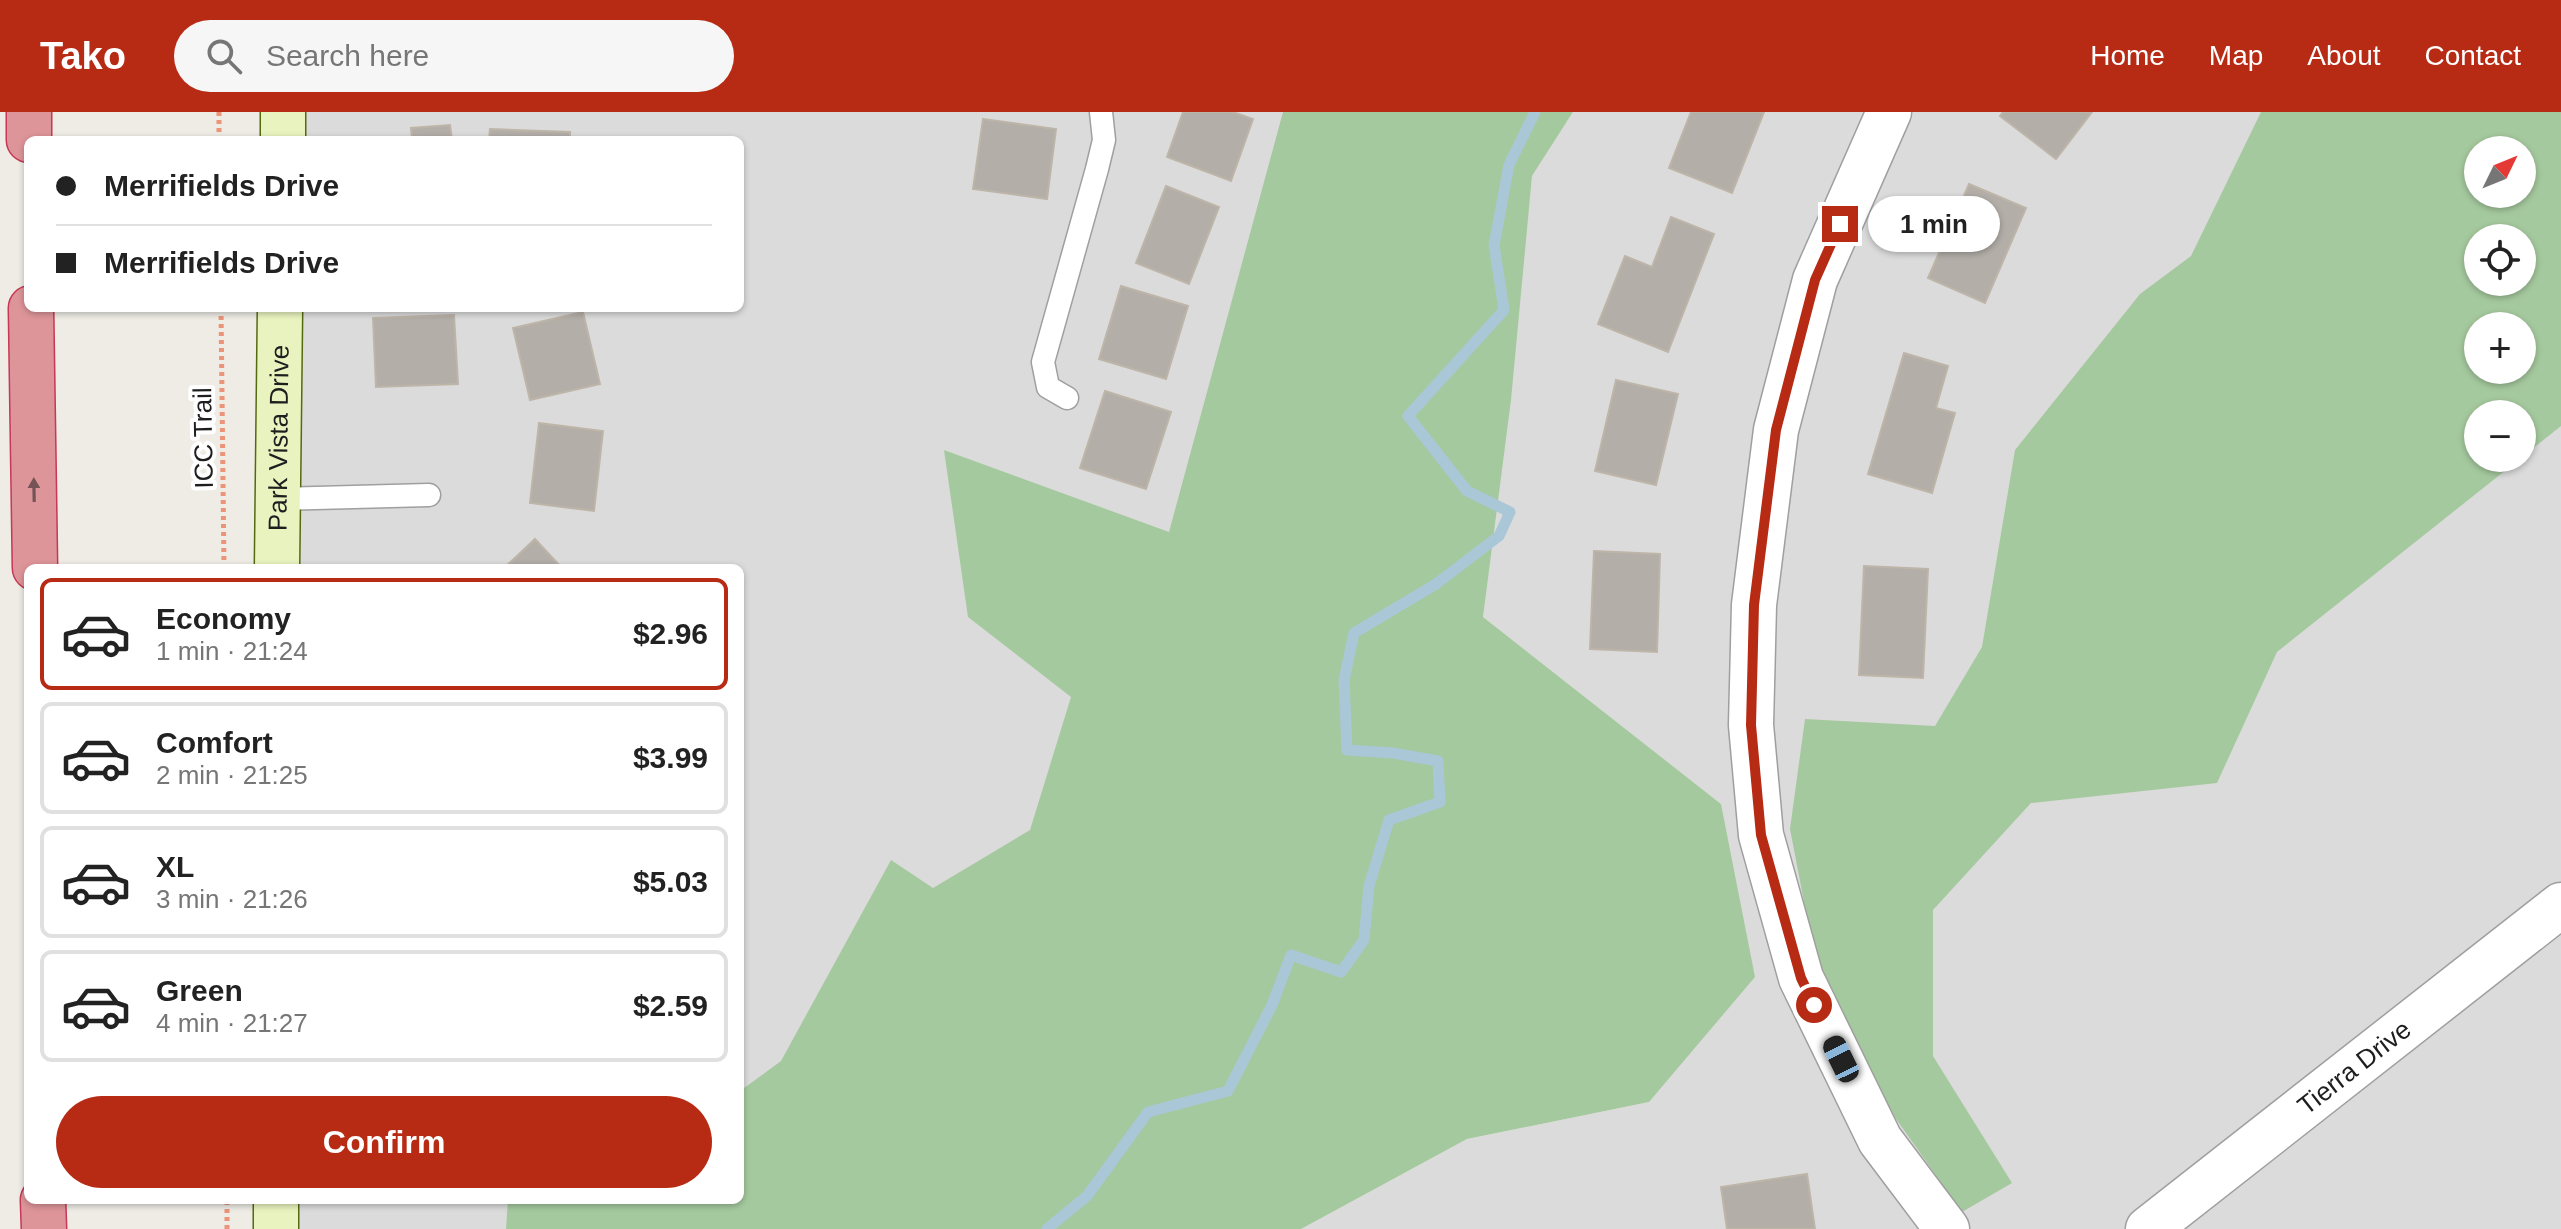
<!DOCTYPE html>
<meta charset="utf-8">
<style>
body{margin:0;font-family:Helvetica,sans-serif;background:#f6f6f6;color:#222;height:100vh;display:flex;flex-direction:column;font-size:30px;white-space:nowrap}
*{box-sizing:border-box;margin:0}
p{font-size:26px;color:#767676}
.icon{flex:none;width:44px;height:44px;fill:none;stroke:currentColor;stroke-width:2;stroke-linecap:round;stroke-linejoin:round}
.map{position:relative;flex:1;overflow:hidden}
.drawer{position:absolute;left:24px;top:452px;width:720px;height:640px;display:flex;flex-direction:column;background:#fff;border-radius:12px;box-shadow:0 2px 6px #0004}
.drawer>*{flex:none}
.guide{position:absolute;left:24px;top:24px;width:720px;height:176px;border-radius:12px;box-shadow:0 2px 6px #0004;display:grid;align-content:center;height:176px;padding:0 32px;background:#fff}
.needle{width:52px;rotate:47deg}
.tools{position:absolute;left:2464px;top:24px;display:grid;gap:16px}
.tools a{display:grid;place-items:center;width:72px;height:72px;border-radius:50%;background:#fff;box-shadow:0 2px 6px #0004;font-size:40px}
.end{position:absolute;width:36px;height:36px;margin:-18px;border:10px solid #b72b15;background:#fff;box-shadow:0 0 0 4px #fff}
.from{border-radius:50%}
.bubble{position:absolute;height:56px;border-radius:28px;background:#fff;box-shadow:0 2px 6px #0004;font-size:26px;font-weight:600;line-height:56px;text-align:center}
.car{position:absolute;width:24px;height:48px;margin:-24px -12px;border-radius:10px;box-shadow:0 0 6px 2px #0007;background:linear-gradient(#222 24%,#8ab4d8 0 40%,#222 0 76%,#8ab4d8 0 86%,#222 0)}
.guide b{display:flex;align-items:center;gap:28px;height:76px;font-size:30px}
.guide b+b{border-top:2px solid #e0e0e0}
.guide i{width:20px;height:20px;background:#222}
ul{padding:14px 0 0;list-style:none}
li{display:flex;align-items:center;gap:24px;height:112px;margin:0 16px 12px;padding:0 16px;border:4px solid #e0e0e0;border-radius:12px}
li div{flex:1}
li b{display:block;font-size:30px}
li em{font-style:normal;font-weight:600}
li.current{border-color:#b72b15}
li>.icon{width:72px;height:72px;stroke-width:1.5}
.primary-button{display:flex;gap:16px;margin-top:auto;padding:16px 32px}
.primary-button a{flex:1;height:92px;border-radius:48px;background:#b72b15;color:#fff;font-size:32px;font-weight:600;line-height:92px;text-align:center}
header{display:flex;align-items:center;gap:48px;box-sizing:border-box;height:112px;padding:0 40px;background:#b72b15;color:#fff}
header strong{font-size:38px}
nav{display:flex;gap:44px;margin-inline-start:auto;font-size:28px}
.search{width:560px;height:72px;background:#f6f6f6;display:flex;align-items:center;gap:20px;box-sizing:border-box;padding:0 28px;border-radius:44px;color:#767676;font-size:30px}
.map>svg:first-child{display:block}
.residential{fill:#dcdbdb;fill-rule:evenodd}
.forest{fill:#a5c99e;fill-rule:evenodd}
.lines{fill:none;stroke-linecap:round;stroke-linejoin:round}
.stream{stroke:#aac7d7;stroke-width:11}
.building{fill:#b3aea8;stroke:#beb5a9;stroke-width:2}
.lane-casing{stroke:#9f9f9f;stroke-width:25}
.street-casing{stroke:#9f9f9f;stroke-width:47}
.secondary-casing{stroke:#546a11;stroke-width:47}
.highway-casing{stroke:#c73756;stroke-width:47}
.path{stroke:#eb9479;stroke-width:5;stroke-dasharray:4 4;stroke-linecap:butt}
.lane{stroke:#fff;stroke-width:22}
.street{stroke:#fff;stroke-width:44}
.secondary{stroke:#e9f3bf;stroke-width:44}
.highway{stroke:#dd9599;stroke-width:44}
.oneway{fill:#745455}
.route{stroke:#b72b15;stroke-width:10}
.labels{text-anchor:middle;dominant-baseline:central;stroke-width:8;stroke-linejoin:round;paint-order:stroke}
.street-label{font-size:26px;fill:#1e1e1e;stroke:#fff}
</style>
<header>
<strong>Tako</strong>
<div class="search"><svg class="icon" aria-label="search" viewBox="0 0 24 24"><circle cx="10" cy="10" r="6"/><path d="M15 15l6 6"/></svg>Search here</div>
<nav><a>Home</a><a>Map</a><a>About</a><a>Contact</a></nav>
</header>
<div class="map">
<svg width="2561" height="1117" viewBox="0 0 2561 1117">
<rect width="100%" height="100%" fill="#eeece5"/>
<g class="residential">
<polygon points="283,0 1346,0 1169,420 1030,718 792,1117 276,1117 276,1088 740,1088 740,456 277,456 280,196 740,196 740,28 283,28"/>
<path d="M1573 0H2561V1117H1301L1467 1027 1649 990 1721 692 1483 505 1532 64ZM2478 38H2522V82H2478ZM2478 126H2522V170H2478ZM2478 214H2522V258H2478ZM2478 302H2522V346H2478Z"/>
</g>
<g class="forest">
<polygon points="1283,0 1573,0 1532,64 1511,288 1483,505 1721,692 1755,865 1649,990 1467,1027 1301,1117 506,1117 508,1088 740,1088 740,979 781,949 891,748 933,776 1030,718 1071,585 968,505 944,338 1169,420"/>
<path d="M2261 0H2561V314L2522 345V302H2478V346H2521L2277 540 2217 671 2031 691 1933 798V944L2012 1071 1962 1100 1867 966 1814 842 1790 717 1805 607 1935 614 1982 535 2015 338 2140 182 2191 144ZM2478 38H2522V82H2478ZM2478 126H2522V170H2478ZM2478 214H2522V258H2478Z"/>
</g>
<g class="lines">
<polyline class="stream" points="1047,1117 1087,1084 1148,1000 1228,979 1272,893 1291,843 1341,860 1364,828 1369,774 1389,708 1440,690 1438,649 1393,641 1347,638 1344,568 1354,521 1436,472 1499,424 1510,400 1467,379 1408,304 1504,198 1494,133 1509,53 1535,0"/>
</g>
<g class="building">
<polygon points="1183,0 1233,0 1253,7 1231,69 1167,45"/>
<polygon points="1691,0 1764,0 1732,81 1669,56"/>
<polygon points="2003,0 2092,0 2056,47 2000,4"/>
<polygon points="983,7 1056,17 1047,87 973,77"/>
<polygon points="450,13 452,28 412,28 411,16"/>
<polygon points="490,17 570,20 570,28 489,28"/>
<polygon points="1969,72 2026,96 1985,191 1928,166"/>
<polygon points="1166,74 1219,95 1189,172 1136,151"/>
<polygon points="1671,105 1714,122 1668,240 1598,212 1625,144 1652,155"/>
<polygon points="1121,174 1188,194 1166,267 1099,247"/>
<polygon points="583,200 600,272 530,288 513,216"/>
<polygon points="454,203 458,272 376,275 373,206"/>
<polygon points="1904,241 1948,254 1936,296 1955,301 1932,381 1868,362"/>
<polygon points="1616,268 1678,282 1656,373 1595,359"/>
<polygon points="1105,279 1171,300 1146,377 1080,356"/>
<polygon points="539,311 603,319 594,399 530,391"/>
<polygon points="535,427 562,456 504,456"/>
<polygon points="1594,439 1660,442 1657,540 1590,537"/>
<polygon points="1864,454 1928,457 1923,566 1859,563"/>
<polygon points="1807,1062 1815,1117 1727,1117 1721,1075"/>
</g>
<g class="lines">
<g class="lane-casing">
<g id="lane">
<polyline points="1067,286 1048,275 1043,250 1097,57 1104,28 1101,0"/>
<polyline points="278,387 429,383"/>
</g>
</g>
<g class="street-casing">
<g id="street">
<polyline points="1889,0 1815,168 1776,318 1754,493 1751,613 1761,723 1801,866 1880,1028 1947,1117"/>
<path id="s1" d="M2148 1117 2561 793"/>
</g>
</g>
<g class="secondary-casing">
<g id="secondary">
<polyline points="283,28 283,0"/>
<path id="s2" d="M277 456 280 196"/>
<polyline points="276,1117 276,1088"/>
</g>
</g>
<g class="highway-casing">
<g id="highway">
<polyline points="29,0 29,28"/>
<polyline points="31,196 35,456"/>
<polyline points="43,1088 44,1117"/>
</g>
</g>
<g class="path">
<polyline points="219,0 219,28"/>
<polyline points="221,196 224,456"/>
<polyline points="227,1117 227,1088"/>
</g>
<use href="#lane" class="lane"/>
<use href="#street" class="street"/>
<use href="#secondary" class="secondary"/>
<use href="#highway" class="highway"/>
</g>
<defs><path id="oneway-solid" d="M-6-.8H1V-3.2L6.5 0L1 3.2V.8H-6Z" transform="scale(2)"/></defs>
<use class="oneway" href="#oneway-solid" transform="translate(34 378) rotate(-91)"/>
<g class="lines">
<polyline class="route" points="1814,893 1801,866 1761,723 1751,613 1754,493 1776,318 1815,168 1840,112"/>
</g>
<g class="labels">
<g class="street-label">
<text transform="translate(203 326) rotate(-91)">ICC Trail</text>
<text stroke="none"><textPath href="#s2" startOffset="130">Park Vista Drive</textPath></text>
<text stroke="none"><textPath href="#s1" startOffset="262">Tierra Drive</textPath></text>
</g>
</g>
</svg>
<div class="tools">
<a><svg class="needle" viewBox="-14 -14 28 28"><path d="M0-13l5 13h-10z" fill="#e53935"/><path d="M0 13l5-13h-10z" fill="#767676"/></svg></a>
<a><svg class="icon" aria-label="locate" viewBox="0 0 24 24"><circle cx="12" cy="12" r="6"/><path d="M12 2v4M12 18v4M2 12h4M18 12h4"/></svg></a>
<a>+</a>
<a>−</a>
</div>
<i class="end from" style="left:1814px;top:893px"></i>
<i class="end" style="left:1840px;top:112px"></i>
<div class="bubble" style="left:1868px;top:84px;width:132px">1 min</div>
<i class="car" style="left:1841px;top:947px;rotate:334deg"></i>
<div class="guide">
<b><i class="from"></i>Merrifields Drive</b>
<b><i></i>Merrifields Drive</b>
</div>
<section class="drawer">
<ul>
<li class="current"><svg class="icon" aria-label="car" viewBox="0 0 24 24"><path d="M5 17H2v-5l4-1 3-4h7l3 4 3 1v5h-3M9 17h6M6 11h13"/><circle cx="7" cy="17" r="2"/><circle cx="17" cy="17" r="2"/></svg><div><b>Economy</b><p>1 min · 21:24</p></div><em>$2.96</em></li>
<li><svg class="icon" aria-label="car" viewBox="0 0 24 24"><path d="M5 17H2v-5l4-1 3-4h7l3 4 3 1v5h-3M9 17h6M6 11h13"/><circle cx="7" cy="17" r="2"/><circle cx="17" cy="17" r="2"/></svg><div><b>Comfort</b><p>2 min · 21:25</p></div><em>$3.99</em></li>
<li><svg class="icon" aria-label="car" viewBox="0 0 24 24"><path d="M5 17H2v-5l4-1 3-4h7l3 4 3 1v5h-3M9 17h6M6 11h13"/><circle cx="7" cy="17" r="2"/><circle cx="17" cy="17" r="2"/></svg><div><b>XL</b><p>3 min · 21:26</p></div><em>$5.03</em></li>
<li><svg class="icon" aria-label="car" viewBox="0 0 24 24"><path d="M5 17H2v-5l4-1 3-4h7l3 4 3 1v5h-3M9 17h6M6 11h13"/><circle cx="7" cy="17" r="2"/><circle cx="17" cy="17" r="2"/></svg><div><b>Green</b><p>4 min · 21:27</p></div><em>$2.59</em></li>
</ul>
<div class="primary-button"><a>Confirm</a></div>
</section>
</div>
